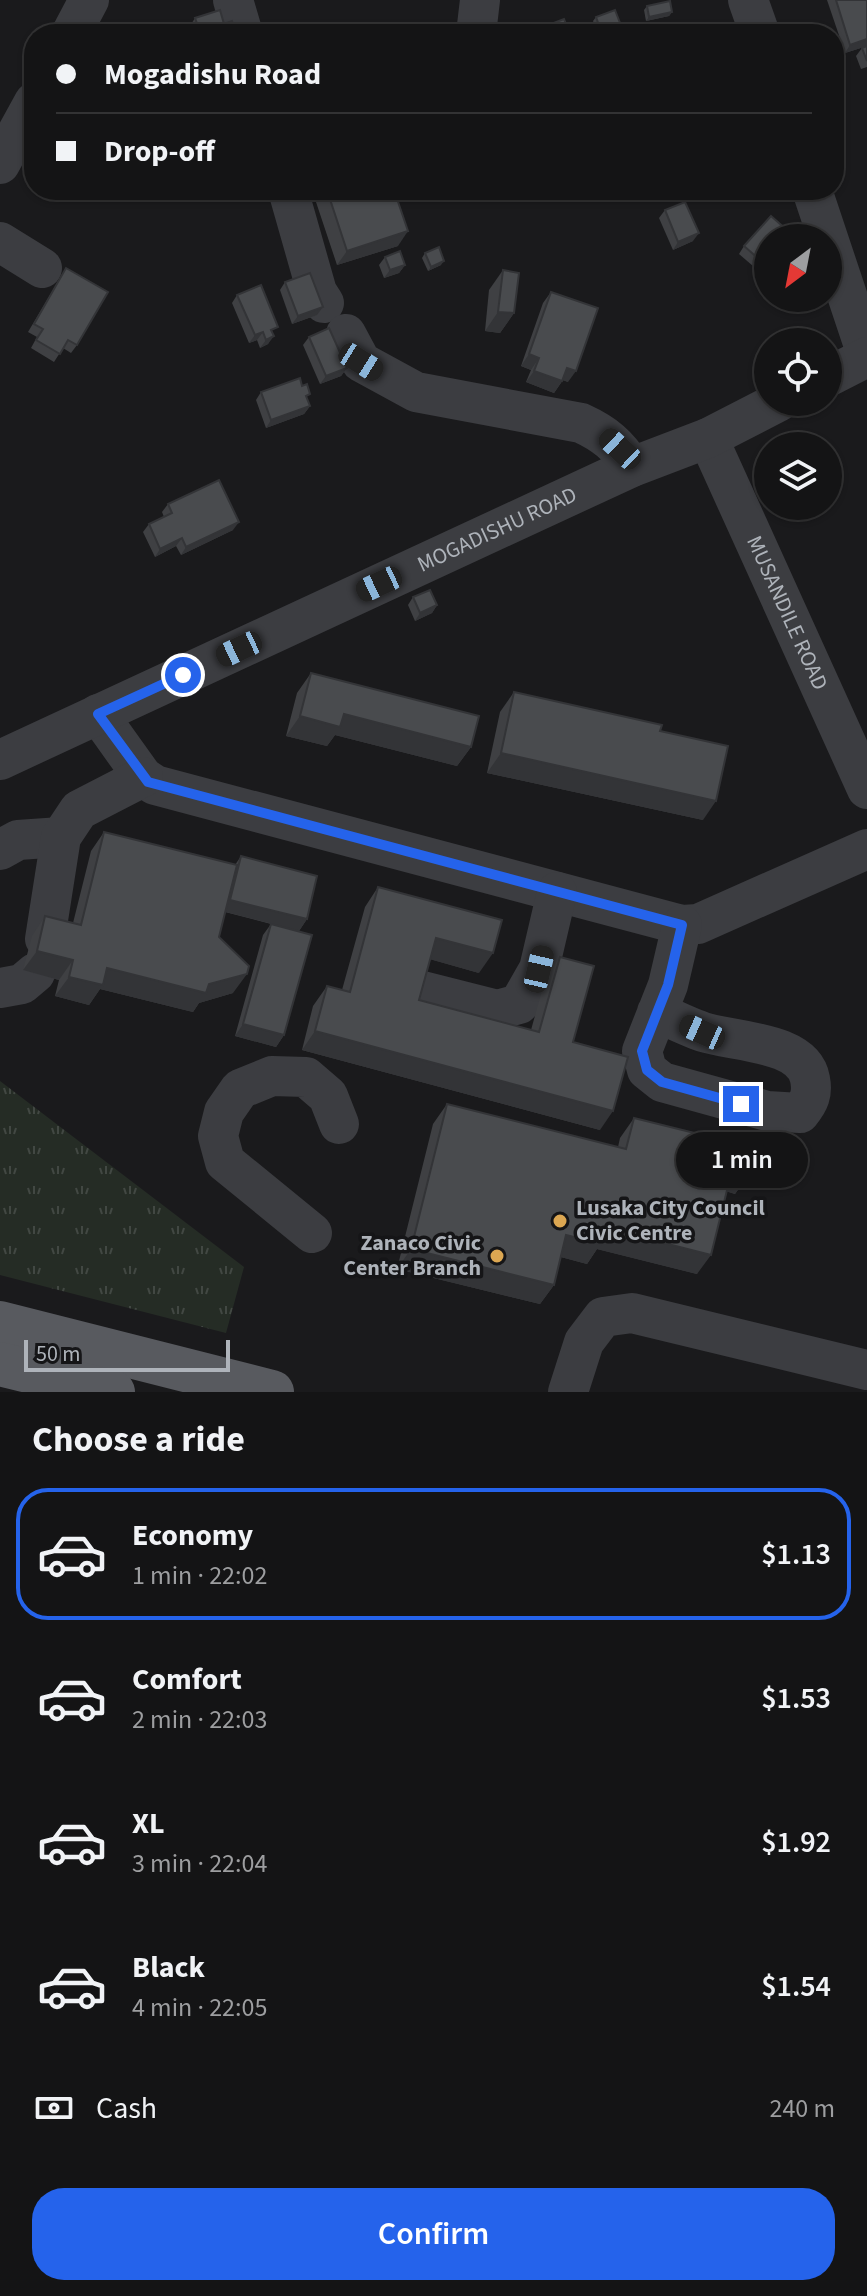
<!DOCTYPE html>
<meta charset="utf-8">
<style>
body{margin:0;font-family:"Source Sans 3",sans-serif;background:#1d1d1e;color:#f1f3f6;height:100vh;display:flex;flex-direction:column;font-size:30px;white-space:nowrap}
*{box-sizing:border-box;margin:0}
p{font-size:26px;color:#9d9ea0}
.icon{flex:none;width:44px;height:44px;fill:none;stroke:currentColor;stroke-width:2;stroke-linecap:round;stroke-linejoin:round}
.map{position:relative;height:1392px;overflow:hidden}
.sheet{display:flex;flex-direction:column;background:#141415;flex:1}
.sheet>*{flex:none}
.top-card{position:absolute;left:24px;top:24px;width:820px;height:176px;border-radius:32px;box-shadow:0 2px 6px #0004,0 0 0 2px #333334;display:grid;align-content:center;height:176px;padding:0 32px;background:#141415}
.needle{width:52px;rotate:212deg}
.fabs{position:absolute;left:754px;top:224px;display:grid;gap:16px}
.fabs a{display:grid;place-items:center;width:88px;height:88px;border-radius:50%;background:#141415;box-shadow:0 2px 6px #0004,0 0 0 2px #333334;font-size:40px}
.scale{position:absolute;left:24px;bottom:20px;width:206px;box-sizing:border-box;padding-left:8px;border:4px solid #aeb3ba;border-top:0;font-size:22px;line-height:28px;white-space:nowrap;color:#aeb3ba;-webkit-text-stroke:6px #151517;paint-order:stroke}
.end{position:absolute;width:36px;height:36px;margin:-18px;border:10px solid #2563eb;background:#fff;box-shadow:0 0 0 4px #fff}
.from{border-radius:50%}
.bubble{position:absolute;height:56px;border-radius:28px;background:#141415;box-shadow:0 2px 6px #0004,0 0 0 2px #333334;font-size:26px;font-weight:600;line-height:56px;text-align:center}
.car{position:absolute;width:24px;height:48px;margin:-24px -12px;border-radius:10px;box-shadow:0 0 6px 2px #0007;background:linear-gradient(#222 24%,#8ab4d8 0 40%,#222 0 76%,#8ab4d8 0 86%,#222 0)}
.top-card b{display:flex;align-items:center;gap:28px;height:76px;font-size:30px}
.top-card b+b{border-top:2px solid #333334}
.top-card i{width:20px;height:20px;background:#f1f3f6}
ul{padding:0;list-style:none}
li{display:flex;align-items:center;gap:24px;height:132px;margin:0 16px 12px;padding:0 16px;border:4px solid transparent;border-radius:32px}
li div{flex:1}
li b{display:block;font-size:30px}
li em{font-style:normal;font-weight:600}
li.active{border-color:#2563eb}
li>.icon{width:72px;height:72px;stroke-width:1.5}
h2{padding:0 32px;font-size:36px;line-height:96px}
.pay{display:flex;align-items:center;gap:20px;height:88px;padding:0 32px;font-size:30px}
.pay p{margin-inline-start:auto}
.cta{display:flex;gap:16px;margin-top:auto;padding:16px 32px}
.cta a{flex:1;height:92px;border-radius:32px;background:#2563eb;color:#fff;font-size:32px;font-weight:600;line-height:92px;text-align:center}
.map>svg:first-child{display:block}
.grass{fill:url(#grass-tufts)}
.lines{fill:none;stroke-linecap:round;stroke-linejoin:round}
.minor{stroke:#3c3d41;stroke-width:40}
.major{stroke:#585a5f;stroke-width:44}
.wall{fill:#3f4043}
.shaded-wall{fill:#333437}
.building{fill:#494b4e;stroke:#333437;stroke-width:2}
.route{stroke:#2563eb;stroke-width:10}
.poi-dot{fill:#dca752;stroke:#151517;stroke-width:3}
.labels{text-anchor:middle;dominant-baseline:central;stroke-width:7;stroke-linejoin:round;paint-order:stroke}
.street-label{font-size:22px;fill:#aeb3ba;stroke:#151517}
.poi-label{font-size:22px;font-weight:bold;fill:#aeb3ba;stroke:#151517;text-anchor:start}
</style>
<div class="map">
<svg width="867" height="1392" viewBox="0 0 867 1392">
<defs>
<pattern id="grass-tufts" width="24" height="20" patternUnits="userSpaceOnUse" patternTransform="scale(2)"><rect width="24" height="20" fill="#252c25"/><path d="M3 7l-1-3M5 7V3M7 7l1-3M15 17l-1-3M17 17v-4M19 17l1-3" fill="none" stroke="#424843"/></pattern>
</defs>
<rect width="100%" height="100%" fill="#1a1a1c"/>
<polygon class="grass" points="0,1081 244,1267 226,1333 0,1275"/>
<g class="lines">
<g class="minor">
<polyline points="233,0 243,34"/>
<polyline points="748,0 760,34"/>
<polyline points="71,34 89,0"/>
<polyline points="476,34 480,0"/>
<polyline points="0,164 34,102"/>
<polyline points="288,190 317,292 324,303"/>
<polyline points="812,190 867,355"/>
<polyline points="0,242 42,268"/>
<path d="M346 334 361 362 416 392 581 423C605 434 618 445 632 467"/>
<polyline points="828,377 867,357"/>
<path id="s1" d="M708 438 867 789"/>
<polyline points="98,714 143,777 155,785 682,925 698,924 867,849"/>
<path id="s2" d="M0 760 632 467 708 438 778 402"/>
<polyline points="0,850 18,840 61,837"/>
<polyline points="45,939 61,837 79,810 143,777"/>
<polyline points="0,988 22,984 35,973"/>
<polyline points="422,991 497,1010 519,1004 539,969 557,892"/>
<path d="M657 1012C672 1019 688 1027 703 1032 734 1042 803 1041 810 1079 813 1094 809 1102 800 1113L767 1111 662 1082 647 1070 642 1051 668 985 682 925"/>
<polyline points="312,1233 225,1162 218,1136 224,1112 240,1089 272,1076 306,1077 328,1096 339,1124"/>
<polyline points="568,1392 584,1342 603,1317 632,1313 867,1370"/>
</g>
<g class="major">
<polyline points="0,1323 272,1392"/>
<polyline points="0,1364 113,1392"/>
</g>
</g>
<g class="wall">
<polygon points="827,0 867,0 867,46 845,53"/>
<polygon points="647,6 672,12 669,16 646,21 644,10"/>
<polygon points="596,17 619,32 613,34 598,34 593,21"/>
<polygon points="195,18 224,24 236,34 192,34 190,26"/>
<polygon points="867,46 867,67 861,69 856,56 862,48"/>
<polygon points="246,190 275,190 249,199"/>
<polygon points="312,190 394,190 398,246 337,265"/>
<polygon points="665,210 693,241 673,250 659,218"/>
<polygon points="768,238 768,279 739,254 744,246"/>
<polygon points="425,253 441,265 428,271 422,258"/>
<polygon points="385,257 405,265 399,273 384,278 379,265"/>
<polygon points="66,268 77,345 71,353 63,348 54,362 31,348 37,337 28,332"/>
<polygon points="503,270 514,313 500,333 485,331 489,290"/>
<polygon points="285,282 323,307 317,315 292,324 280,290"/>
<polygon points="551,292 568,382 563,380 554,393 526,382 531,370 521,366 543,303"/>
<polygon points="237,295 273,334 268,344 260,348 257,340 249,343 232,303"/>
<polygon points="309,337 347,368 341,376 320,384 303,345"/>
<polygon points="261,392 307,399 310,406 304,414 266,428 256,400"/>
<polygon points="168,504 233,530 181,555 176,546 155,557 143,532 149,524 164,517 162,512"/>
<polygon points="413,597 437,605 432,613 415,621 408,605"/>
<polygon points="311,673 471,747 457,766 335,735 327,746 286,736 297,693"/>
<polygon points="514,692 660,731 703,820 487,773 500,712"/>
<polygon points="104,832 235,865 241,856 307,919 299,931 284,1035 276,1047 235,1036 263,935 271,924 225,912 219,937 233,993 199,1003 193,1012 100,989 89,1005 55,996 59,980 23,970 32,936 45,916 73,923 91,851"/>
<polygon points="378,887 479,973 430,959 419,1000 531,1030 546,976 560,957 573,1042 600,1130 302,1050 313,1006 327,986 342,990 365,907"/>
<polygon points="447,1104 618,1147 620,1138 634,1118 749,1174 735,1194 726,1191 697,1274 597,1249 587,1264 561,1257 554,1285 540,1304 397,1269 433,1124"/>
</g>
<g class="shaded-wall">
<polygon points="672,12 669,16 646,21 649,17"/>
<polygon points="622,28 619,32 613,34 604,34"/>
<polygon points="867,39 867,46 845,53 850,45"/>
<polygon points="259,190 275,190 249,199 255,191"/>
<polygon points="408,231 398,246 337,265 347,251"/>
<polygon points="699,233 693,241 673,250 678,242"/>
<polygon points="444,261 441,265 428,271 431,267"/>
<polygon points="405,265 399,273 384,278 390,270"/>
<polygon points="323,307 317,315 292,324 298,316"/>
<polygon points="498,312 514,313 500,333 485,331"/>
<polygon points="263,332 257,340 249,343 255,335"/>
<polygon points="274,336 268,344 260,348 266,340"/>
<polygon points="529,354 539,358 531,370 521,366"/>
<polygon points="347,368 341,376 320,384 326,376"/>
<polygon points="567,368 576,371 568,382 559,379"/>
<polygon points="534,371 562,381 554,393 526,382"/>
<polygon points="310,406 304,414 266,428 271,420"/>
<polygon points="239,522 233,530 181,555 186,547"/>
<polygon points="182,538 176,546 155,557 160,549"/>
<polygon points="437,605 432,613 415,621 420,613"/>
<polygon points="344,714 471,747 457,766 335,735 327,746 286,736 300,716"/>
<polygon points="501,753 716,801 703,820 487,773"/>
<polygon points="230,900 307,919 299,931 222,911"/>
<polygon points="436,938 493,953 479,973 422,957"/>
<polygon points="37,951 73,960 59,980 23,970"/>
<polygon points="107,968 209,984 247,974 233,993 199,1003 193,1012 100,989 89,1005 55,996 69,977"/>
<polygon points="243,1024 284,1035 276,1047 235,1036"/>
<polygon points="315,1031 613,1111 600,1130 302,1050"/>
<polygon points="732,1170 749,1174 735,1194 718,1189"/>
<polygon points="605,1228 711,1255 697,1274 597,1249 587,1264 553,1255 566,1235"/>
<polygon points="411,1249 554,1285 540,1304 397,1269"/>
</g>
<g class="building">
<polygon points="836,0 867,0 867,39 850,45"/>
<polygon points="670,1 672,12 649,17 647,6"/>
<polygon points="220,10 224,24 232,21 236,34 201,34 195,18"/>
<polygon points="615,10 622,28 602,34 596,17"/>
<polygon points="564,19 570,34 530,34 530,32"/>
<polygon points="867,46 867,61 862,48"/>
<polygon points="327,190 394,190 408,231 347,251"/>
<polygon points="685,202 699,233 678,242 665,210"/>
<polygon points="771,216 796,238 768,238 768,267 744,246"/>
<polygon points="439,247 444,261 431,267 425,253"/>
<polygon points="400,251 405,265 390,270 385,257"/>
<polygon points="66,268 108,292 77,345 68,340 60,354 36,340 43,329 34,324"/>
<polygon points="503,270 519,273 514,313 498,312"/>
<polygon points="310,273 323,307 298,316 285,282"/>
<polygon points="261,285 278,327 271,330 274,336 266,340 263,332 255,335 237,295"/>
<polygon points="551,292 598,308 576,371 567,368 562,381 534,371 539,358 529,354"/>
<polygon points="329,328 347,368 326,376 309,337"/>
<polygon points="300,378 302,386 307,384 310,394 306,396 310,406 271,420 261,392"/>
<polygon points="219,480 239,522 186,547 182,538 160,549 149,524 172,513 168,504"/>
<polygon points="430,590 437,605 420,613 413,597"/>
<polygon points="311,673 479,716 471,747 344,714 340,727 300,716"/>
<polygon points="514,692 662,725 660,731 728,746 716,801 501,753"/>
<polygon points="104,832 237,865 219,937 249,966 247,974 209,984 206,993 107,968 103,985 69,977 73,960 37,951 45,916 81,925"/>
<polygon points="241,856 317,876 307,919 230,900"/>
<polygon points="378,887 502,920 493,953 436,938 419,1000 539,1032 560,957 594,966 573,1042 628,1057 613,1111 315,1031 327,986 350,992"/>
<polygon points="271,924 312,935 284,1035 243,1024"/>
<polygon points="447,1104 626,1149 634,1118 755,1148 749,1174 732,1170 711,1255 605,1228 601,1244 566,1235 554,1285 411,1249"/>
</g>
<g class="lines">
<polyline class="route" points="183,675 98,714 148,782 682,925 668,985 642,1051 647,1070 662,1082 741,1104"/>
</g>
<g class="poi-dot">
<circle cx="560" cy="1221" r="8"/>
<circle cx="497" cy="1256" r="8"/>
</g>
<g class="labels">
<g class="street-label">
<text stroke="none"><textPath href="#s2" startOffset="548">MOGADISHU ROAD</textPath></text>
<text stroke="none"><textPath href="#s1" startOffset="192">MUSANDILE ROAD</textPath></text>
</g>
<g class="poi-label">
<text x="576" y="1208">Lusaka City Council<tspan x="576" dy="25">Civic Centre</tspan></text>
<text x="481" y="1243" text-anchor="end">Zanaco Civic<tspan x="481" dy="25">Center Branch</tspan></text>
</g>
</g>
</svg>
<div class="fabs">
<a><svg class="needle" viewBox="-14 -14 28 28"><path d="M0-13l5 13h-10z" fill="#e53935"/><path d="M0 13l5-13h-10z" fill="#9d9ea0"/></svg></a>
<a><svg class="icon" aria-label="locate" viewBox="0 0 24 24"><circle cx="12" cy="12" r="6"/><path d="M12 2v4M12 18v4M2 12h4M18 12h4"/></svg></a>
<a><svg class="icon" aria-label="layers" viewBox="0 0 24 24"><path d="M12 4l9 5-9 5-9-5zM3 14l9 5 9-5"/></svg></a>
</div>
<div class="scale">50 m</div>
<i class="end from" style="left:183px;top:675px"></i>
<i class="end" style="left:741px;top:1104px"></i>
<div class="bubble" style="left:676px;top:1132px;width:132px">1 min</div>
<i class="car" style="left:361px;top:362px;rotate:122deg"></i>
<i class="car" style="left:620px;top:449px;rotate:313deg"></i>
<i class="car" style="left:379px;top:584px;rotate:245deg"></i>
<i class="car" style="left:239px;top:649px;rotate:245deg"></i>
<i class="car" style="left:539px;top:969px;rotate:13deg"></i>
<i class="car" style="left:702px;top:1032px;rotate:294deg"></i>
<div class="top-card">
<b><i class="from"></i>Mogadishu Road</b>
<b><i></i>Drop-off</b>
</div>
</div>
<section class="sheet">
<h2>Choose a ride</h2>
<ul>
<li class="active"><svg class="icon" aria-label="car" viewBox="0 0 24 24"><path d="M5 17H2v-5l4-1 3-4h7l3 4 3 1v5h-3M9 17h6M6 11h13"/><circle cx="7" cy="17" r="2"/><circle cx="17" cy="17" r="2"/></svg><div><b>Economy</b><p>1 min · 22:02</p></div><em>$1.13</em></li>
<li><svg class="icon" aria-label="car" viewBox="0 0 24 24"><path d="M5 17H2v-5l4-1 3-4h7l3 4 3 1v5h-3M9 17h6M6 11h13"/><circle cx="7" cy="17" r="2"/><circle cx="17" cy="17" r="2"/></svg><div><b>Comfort</b><p>2 min · 22:03</p></div><em>$1.53</em></li>
<li><svg class="icon" aria-label="car" viewBox="0 0 24 24"><path d="M5 17H2v-5l4-1 3-4h7l3 4 3 1v5h-3M9 17h6M6 11h13"/><circle cx="7" cy="17" r="2"/><circle cx="17" cy="17" r="2"/></svg><div><b>XL</b><p>3 min · 22:04</p></div><em>$1.92</em></li>
<li><svg class="icon" aria-label="car" viewBox="0 0 24 24"><path d="M5 17H2v-5l4-1 3-4h7l3 4 3 1v5h-3M9 17h6M6 11h13"/><circle cx="7" cy="17" r="2"/><circle cx="17" cy="17" r="2"/></svg><div><b>Black</b><p>4 min · 22:05</p></div><em>$1.54</em></li>
</ul>
<div class="pay"><svg class="icon" aria-label="cash" viewBox="0 0 24 24"><path d="M3 7h18v10H3z"/><circle cx="12" cy="12" r="2"/></svg>Cash<p>240 m</p></div>
<div class="cta"><a>Confirm</a></div>
</section>
